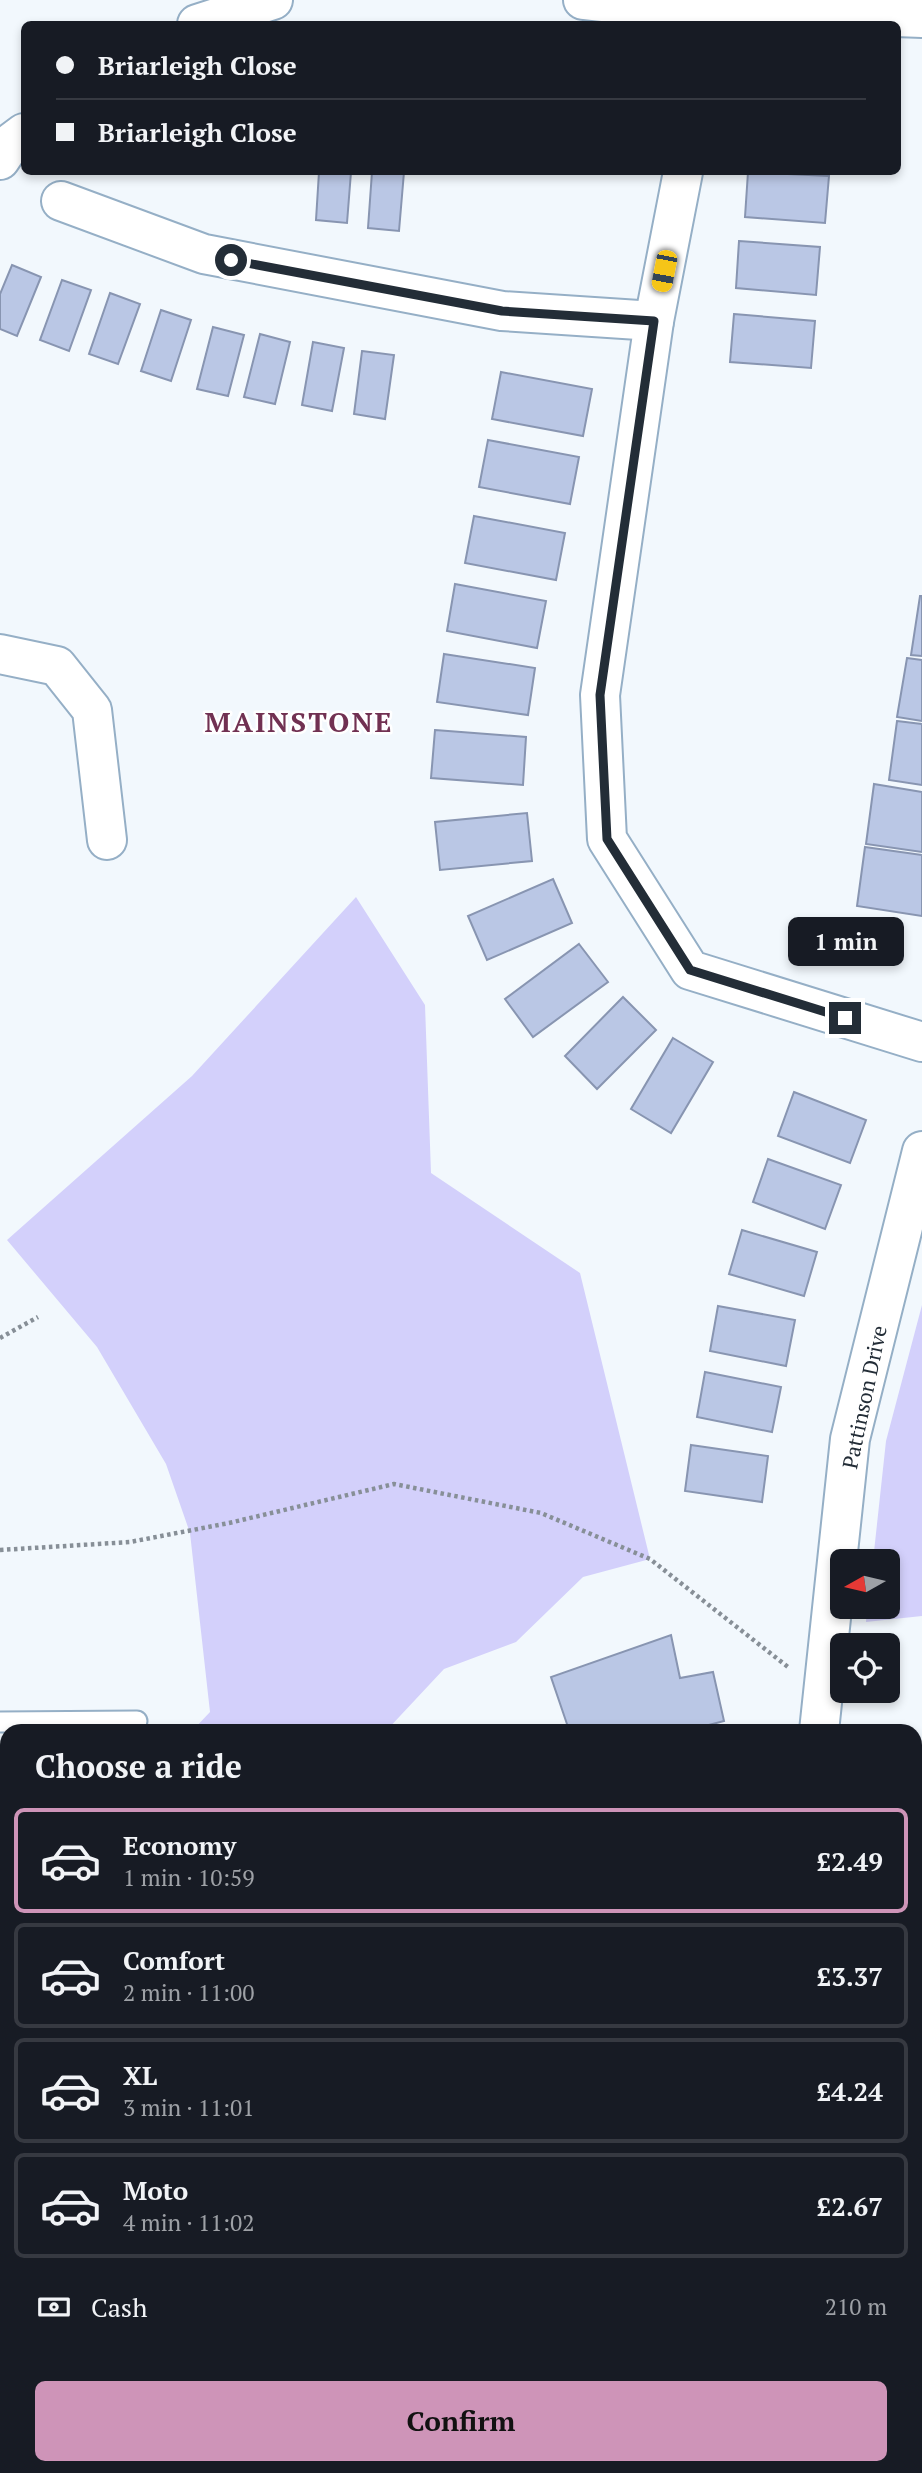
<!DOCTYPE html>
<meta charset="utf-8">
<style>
body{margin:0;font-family:"PT Serif",serif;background:#242831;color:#f1f3f6;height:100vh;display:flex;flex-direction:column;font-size:26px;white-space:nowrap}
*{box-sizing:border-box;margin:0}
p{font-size:23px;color:#9ea1a6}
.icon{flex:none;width:38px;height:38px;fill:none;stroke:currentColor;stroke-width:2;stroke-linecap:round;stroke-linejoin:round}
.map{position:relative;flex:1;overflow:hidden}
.panel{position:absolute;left:0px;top:1724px;width:922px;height:751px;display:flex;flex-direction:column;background:#171b24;border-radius:21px 21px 0 0;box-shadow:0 4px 10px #0003}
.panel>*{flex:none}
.hud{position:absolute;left:21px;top:21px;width:880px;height:154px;border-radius:10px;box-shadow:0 4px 10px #0003;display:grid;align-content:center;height:154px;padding:0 35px;background:#171b24}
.needle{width:46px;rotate:262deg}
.tools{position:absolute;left:830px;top:1549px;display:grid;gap:14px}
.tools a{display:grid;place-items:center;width:70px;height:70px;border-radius:10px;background:#171b24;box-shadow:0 4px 10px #0003;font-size:35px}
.end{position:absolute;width:32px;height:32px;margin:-16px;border:9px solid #232d37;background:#fff;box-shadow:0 0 0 4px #fff}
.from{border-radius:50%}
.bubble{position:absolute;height:49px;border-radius:10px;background:#171b24;box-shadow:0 4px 10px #0003;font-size:23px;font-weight:800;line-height:49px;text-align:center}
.car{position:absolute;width:21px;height:42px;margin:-21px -10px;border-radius:9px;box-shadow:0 0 5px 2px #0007;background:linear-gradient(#f5c518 24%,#345 0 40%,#f5c518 0 76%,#345 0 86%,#f5c518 0)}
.hud b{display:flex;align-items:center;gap:24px;height:66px;font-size:26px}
.hud b+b{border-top:2px solid #363941}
.hud i{width:18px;height:18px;background:#f1f3f6}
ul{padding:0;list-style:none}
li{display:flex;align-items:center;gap:21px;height:105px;margin:0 14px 10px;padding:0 21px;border:4px solid #363941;border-radius:10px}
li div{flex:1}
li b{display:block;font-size:26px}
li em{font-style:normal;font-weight:800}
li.on{border-color:#ce94b8}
li>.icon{width:63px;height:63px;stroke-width:1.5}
h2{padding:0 35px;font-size:32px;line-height:84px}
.pay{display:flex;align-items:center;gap:18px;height:77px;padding:0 35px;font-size:26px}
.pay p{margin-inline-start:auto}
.button{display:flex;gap:14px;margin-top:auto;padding:14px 35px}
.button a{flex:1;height:80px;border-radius:10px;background:#ce94b8;color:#111;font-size:28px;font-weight:800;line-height:80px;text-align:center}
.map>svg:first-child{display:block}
.green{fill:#d3d0fb}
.building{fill:#bac7e5;stroke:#8895b1;stroke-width:2}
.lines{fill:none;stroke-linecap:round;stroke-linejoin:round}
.service-casing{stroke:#95afc6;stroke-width:23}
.minor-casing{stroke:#95afc6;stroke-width:42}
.path{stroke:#878f97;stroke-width:4.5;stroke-dasharray:3.5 3.5;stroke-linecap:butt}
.service{stroke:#fff;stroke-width:19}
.minor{stroke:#fff;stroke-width:38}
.route{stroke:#232d37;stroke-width:9}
.labels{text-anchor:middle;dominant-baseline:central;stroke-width:5;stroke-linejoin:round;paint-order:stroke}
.street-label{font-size:21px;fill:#232d37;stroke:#fff}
.district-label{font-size:28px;font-weight:bold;letter-spacing:2px;fill:#713152;stroke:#fff}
</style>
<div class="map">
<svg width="922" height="2473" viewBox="0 0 922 2473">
<rect width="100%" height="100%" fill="#f2f8fd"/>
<g class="green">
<polygon points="356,897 425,1005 431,1173 580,1273 650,1559 583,1577 516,1642 444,1669 386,1731 192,1731 210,1712 190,1533 166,1464 97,1347 7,1240 192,1076"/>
<polygon points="922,1305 922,1616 866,1622 867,1607 887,1606 887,1561 873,1561 886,1441"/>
</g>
<g class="building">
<polygon points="319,172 351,172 347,223 316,220"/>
<polygon points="372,172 404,172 399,231 368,228"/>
<polygon points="748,172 829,176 825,223 745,217"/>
<polygon points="739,241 820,247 816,295 736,288"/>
<polygon points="12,265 41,277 17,336 0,329 0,294"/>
<polygon points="62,280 91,290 69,351 40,340"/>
<polygon points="110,293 140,304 118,364 89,354"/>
<polygon points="161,310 191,320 171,381 141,371"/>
<polygon points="734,314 815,321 811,368 730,362"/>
<polygon points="213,327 244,335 228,396 197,389"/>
<polygon points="260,334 290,342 275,404 244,397"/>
<polygon points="313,342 344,348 332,411 302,405"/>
<polygon points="362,351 394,355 385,419 354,414"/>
<polygon points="501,372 592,389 583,436 492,419"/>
<polygon points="488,440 579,457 570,504 479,487"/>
<polygon points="474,516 565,533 556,580 465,563"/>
<polygon points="455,584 546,601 537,648 447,631"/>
<polygon points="920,596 922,596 922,656 911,655"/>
<polygon points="444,654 535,668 528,715 437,702"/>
<polygon points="907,658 922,660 922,721 897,717"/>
<polygon points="897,721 922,724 922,785 889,780"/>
<polygon points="435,730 526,737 523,785 431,778"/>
<polygon points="874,784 922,792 922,852 866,844"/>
<polygon points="527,813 532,861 440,870 435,822"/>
<polygon points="865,847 922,855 922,916 857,906"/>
<polygon points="553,879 572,923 487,960 468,916"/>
<polygon points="579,944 608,982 533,1037 505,999"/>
<polygon points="623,997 656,1030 597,1089 565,1056"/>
<polygon points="673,1038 713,1062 671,1133 631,1109"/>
<polygon points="794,1092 866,1120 850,1163 778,1136"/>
<polygon points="768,1159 841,1185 825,1229 753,1202"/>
<polygon points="742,1230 817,1252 804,1296 729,1274"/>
<polygon points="718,1306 795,1320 786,1366 710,1351"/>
<polygon points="705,1372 781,1387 772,1432 697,1417"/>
<polygon points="691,1445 768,1456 762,1502 685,1491"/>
<polygon points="671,1635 680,1678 713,1672 724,1721 686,1731 554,1731 568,1727 551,1677"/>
</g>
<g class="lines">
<g class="service-casing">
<polyline id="service" points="0,1722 137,1721"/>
</g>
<g class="minor-casing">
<g id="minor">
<path d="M583 0C695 13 809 14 922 18"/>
<polyline points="197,24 273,0"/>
<polyline points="0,160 12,142 24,133"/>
<polyline points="683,172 654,321 600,695 607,839 690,970 922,1042"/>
<polyline points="61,201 204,254 502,311 654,321"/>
<polyline points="0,654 57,666 92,710 107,840"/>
<polyline points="819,1731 850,1439 922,1151"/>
<polyline points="915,2135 922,2135"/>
<polyline points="0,2374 7,2370"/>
<polyline points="915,2376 922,2417"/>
</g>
</g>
<g class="path">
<polyline points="0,1338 38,1317"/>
<polyline points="0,1550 130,1542 229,1523 394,1484 541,1513 650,1559 788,1667"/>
<polyline points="915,1803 922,1811"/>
<polyline points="0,1985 7,1977"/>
</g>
<use href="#service" class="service"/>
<use href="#minor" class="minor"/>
</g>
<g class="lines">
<polyline class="route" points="231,260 502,311 654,321 600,695 607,839 690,970 845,1018"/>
</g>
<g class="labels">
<g class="street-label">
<text transform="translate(864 1397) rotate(-78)">Pattinson Drive</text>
</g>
<g class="district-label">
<text x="299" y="721">MAINSTONE</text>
</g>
</g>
</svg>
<div class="tools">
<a><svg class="needle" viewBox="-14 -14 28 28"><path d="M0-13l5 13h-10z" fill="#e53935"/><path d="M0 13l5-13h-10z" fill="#9ea1a6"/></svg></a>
<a><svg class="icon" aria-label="locate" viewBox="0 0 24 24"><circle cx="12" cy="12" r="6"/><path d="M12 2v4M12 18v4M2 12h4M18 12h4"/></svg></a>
</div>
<i class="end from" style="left:231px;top:260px"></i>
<i class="end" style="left:845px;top:1018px"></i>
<div class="bubble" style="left:788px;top:917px;width:116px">1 min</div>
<i class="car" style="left:664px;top:271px;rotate:191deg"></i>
<div class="hud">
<b><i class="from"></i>Briarleigh Close</b>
<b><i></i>Briarleigh Close</b>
</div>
<section class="panel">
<h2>Choose a ride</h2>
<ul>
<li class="on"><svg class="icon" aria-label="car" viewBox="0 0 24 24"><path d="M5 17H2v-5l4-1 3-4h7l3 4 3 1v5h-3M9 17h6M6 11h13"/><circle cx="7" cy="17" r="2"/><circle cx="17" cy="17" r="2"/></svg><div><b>Economy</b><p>1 min · 10:59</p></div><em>£2.49</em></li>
<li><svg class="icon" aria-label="car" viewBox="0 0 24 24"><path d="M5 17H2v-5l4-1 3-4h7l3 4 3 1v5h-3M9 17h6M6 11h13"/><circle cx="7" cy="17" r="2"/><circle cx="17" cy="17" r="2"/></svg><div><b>Comfort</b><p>2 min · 11:00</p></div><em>£3.37</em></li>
<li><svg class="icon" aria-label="car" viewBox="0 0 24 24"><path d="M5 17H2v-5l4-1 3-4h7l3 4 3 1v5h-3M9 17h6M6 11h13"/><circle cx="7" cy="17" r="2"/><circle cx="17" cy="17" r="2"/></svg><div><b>XL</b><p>3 min · 11:01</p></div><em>£4.24</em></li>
<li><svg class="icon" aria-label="car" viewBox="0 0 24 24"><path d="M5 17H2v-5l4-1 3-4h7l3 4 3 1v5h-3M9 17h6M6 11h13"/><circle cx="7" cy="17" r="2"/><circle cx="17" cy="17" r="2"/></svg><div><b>Moto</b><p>4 min · 11:02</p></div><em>£2.67</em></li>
</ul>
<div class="pay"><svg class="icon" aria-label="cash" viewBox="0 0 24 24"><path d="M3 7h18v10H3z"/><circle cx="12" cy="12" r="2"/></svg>Cash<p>210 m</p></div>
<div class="button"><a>Confirm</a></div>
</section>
</div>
